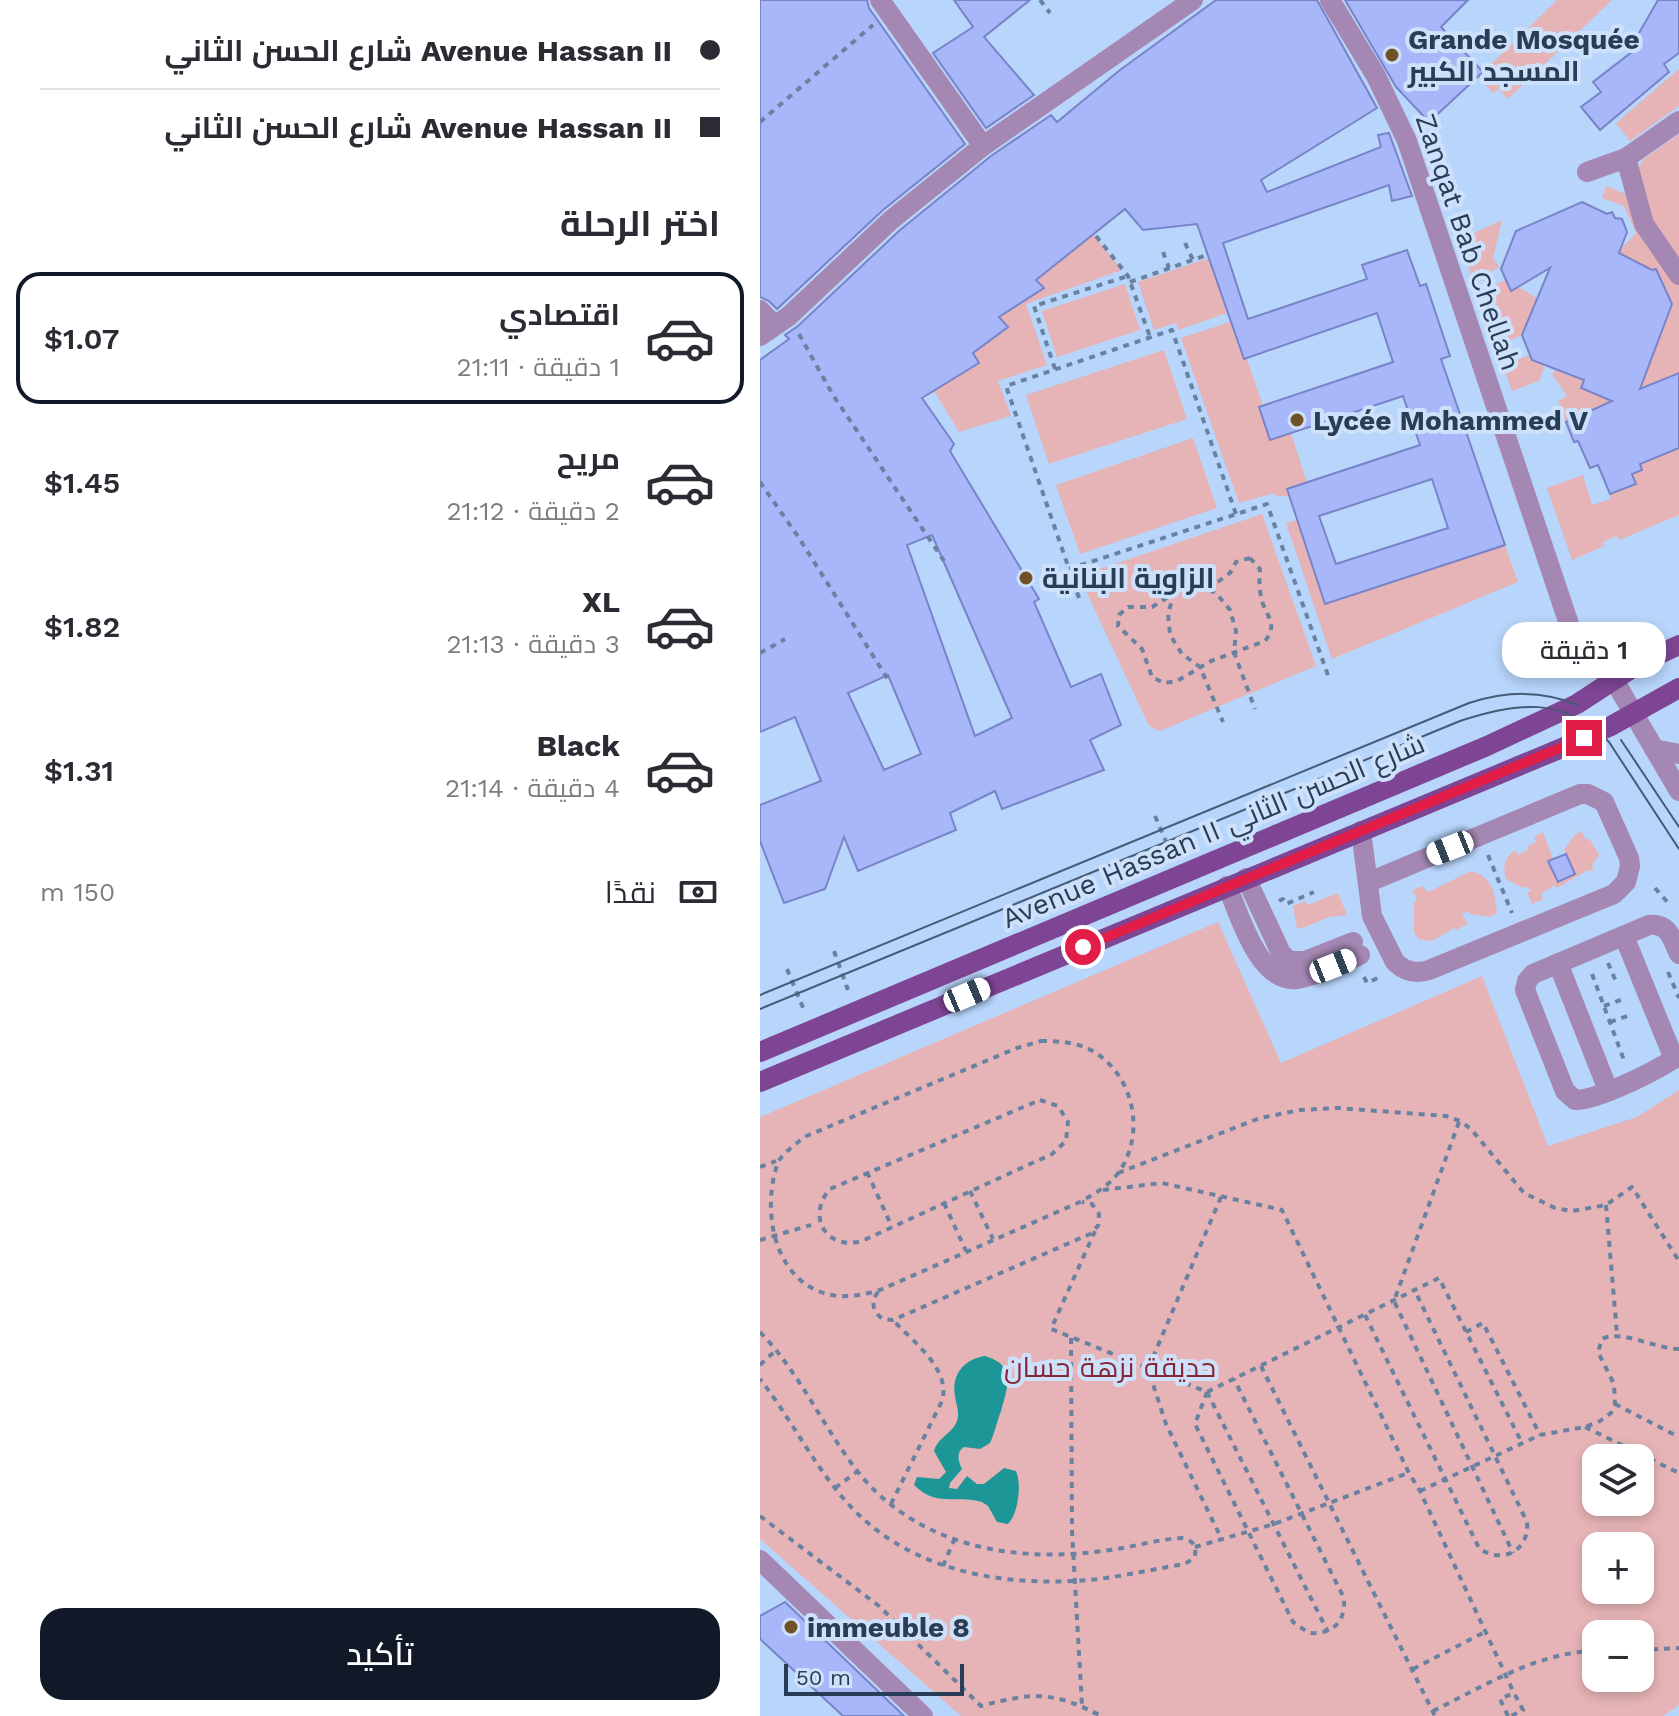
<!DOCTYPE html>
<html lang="ar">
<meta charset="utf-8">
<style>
body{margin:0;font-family:"Work Sans",Cairo,sans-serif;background:#f7f7f7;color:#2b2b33;direction:rtl;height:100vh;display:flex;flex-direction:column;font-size:30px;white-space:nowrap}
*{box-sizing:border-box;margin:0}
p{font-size:26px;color:#7c7c81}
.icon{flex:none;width:44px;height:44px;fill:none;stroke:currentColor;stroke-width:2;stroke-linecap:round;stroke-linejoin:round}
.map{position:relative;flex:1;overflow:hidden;direction:ltr}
.drawer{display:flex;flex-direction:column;background:#fff;width:760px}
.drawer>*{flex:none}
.guide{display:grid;align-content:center;height:176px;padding:0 40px;background:#fff}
.fabs{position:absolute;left:822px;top:1444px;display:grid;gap:16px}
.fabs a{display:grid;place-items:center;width:72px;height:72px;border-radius:16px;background:#fff;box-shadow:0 4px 12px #0003;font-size:40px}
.scale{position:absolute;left:24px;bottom:20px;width:180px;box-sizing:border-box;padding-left:8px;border:4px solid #293d56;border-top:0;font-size:22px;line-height:28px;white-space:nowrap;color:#293d56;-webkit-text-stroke:6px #cee1fb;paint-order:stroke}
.end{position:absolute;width:36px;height:36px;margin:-18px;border:10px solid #e11d48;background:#fff;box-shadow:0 0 0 4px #fff}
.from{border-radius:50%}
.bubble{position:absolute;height:56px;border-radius:24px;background:#fff;box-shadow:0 4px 12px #0003;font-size:26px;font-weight:600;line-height:56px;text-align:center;direction:rtl}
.car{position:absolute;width:24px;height:48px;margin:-24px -12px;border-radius:10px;box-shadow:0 0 6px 2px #0007;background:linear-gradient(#fff 24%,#345 0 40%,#fff 0 76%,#345 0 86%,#fff 0)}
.guide b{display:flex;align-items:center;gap:28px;height:76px;font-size:30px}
.guide b+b{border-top:2px solid #e1e1e2}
.guide i{width:20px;height:20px;background:#2b2b33}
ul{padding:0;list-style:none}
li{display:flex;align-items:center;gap:24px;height:132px;margin:0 16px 12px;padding:0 24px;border:4px solid transparent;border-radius:24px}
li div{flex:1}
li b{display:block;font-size:30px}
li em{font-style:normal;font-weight:600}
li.selected{border-color:#111827}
li>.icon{width:72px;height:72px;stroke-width:1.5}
h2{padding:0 40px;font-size:36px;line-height:96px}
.pay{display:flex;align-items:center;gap:20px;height:88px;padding:0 40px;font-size:30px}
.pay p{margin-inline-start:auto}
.action{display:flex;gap:16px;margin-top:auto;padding:16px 40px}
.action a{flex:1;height:92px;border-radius:24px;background:#111827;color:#fff;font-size:32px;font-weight:600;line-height:92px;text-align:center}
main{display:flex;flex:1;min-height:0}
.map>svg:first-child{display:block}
.green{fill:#e6b4b6;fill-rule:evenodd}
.water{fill:#1c9696}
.building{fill:#a8b6fa;stroke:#7884c7;stroke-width:2;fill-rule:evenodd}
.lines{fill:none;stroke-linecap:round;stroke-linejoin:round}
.path{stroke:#6a82a1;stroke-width:4;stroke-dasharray:6 6;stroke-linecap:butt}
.minor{stroke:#a587b3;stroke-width:20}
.major{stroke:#7d4594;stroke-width:20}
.tram{stroke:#455b76;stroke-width:2}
.route{stroke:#e11d48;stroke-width:10}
.poi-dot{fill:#705226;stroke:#cee1fb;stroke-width:3}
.labels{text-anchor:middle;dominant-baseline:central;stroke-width:8;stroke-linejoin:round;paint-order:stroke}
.poi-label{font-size:28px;font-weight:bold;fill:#293d56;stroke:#cee1fb;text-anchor:start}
.street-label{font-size:28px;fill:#293d56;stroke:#cee1fb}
.park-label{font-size:28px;fill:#862737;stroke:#cee1fb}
</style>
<main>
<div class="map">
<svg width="919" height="1716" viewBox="0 0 919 1716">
<rect width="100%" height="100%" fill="#b8d5fb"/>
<g class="green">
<polygon points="797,0 852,0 748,99 739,89 733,93 718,77"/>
<polygon points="919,69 919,106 870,141 856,123"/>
<polygon points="919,134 919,264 894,228 878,169 884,159"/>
<polygon points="846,186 868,195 890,246 919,285 919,373 904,379 911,396 876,389 881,385 892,357 884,354 912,304 896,269 855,266 860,250 876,233 864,206 842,198"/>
<polygon points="742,220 733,259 740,267 713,280 703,251 709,235"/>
<polygon points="333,234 362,270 266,304 287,365 238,381 251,416 199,432 174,391 219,364 213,353 248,327 236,314"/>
<polygon points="449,258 467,313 418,330 416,323 394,330 378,282"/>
<polygon points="746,280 777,298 762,335 736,347 717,292"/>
<polygon points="365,284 380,330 297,357 282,311"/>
<polygon points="470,322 482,357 486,356 503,406 499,408 510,440 531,433 547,483 527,489 529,496 516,496 515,493 479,503 421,338"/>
<polygon points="404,350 427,419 289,464 266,395"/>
<polygon points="770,355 785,365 779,381 752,391 743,365"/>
<polygon points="797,369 824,380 821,388 852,401 806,422 798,401 807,396 792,374"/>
<polygon points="433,438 457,508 320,554 296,485"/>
<polygon points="919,448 919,515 859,540 857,536 843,542 844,546 812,560 787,488 823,475 832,505 851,499 850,494 876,484 872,474 882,470 880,464"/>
<polygon points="502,514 556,666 400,731 389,726 319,576"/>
<polygon points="537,520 565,604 745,545 758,582 572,659 526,523"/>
<path d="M821 831 826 840 829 838 839 855 832 865 834 871 828 870 797 888 794 885 781 894 783 899 772 904 767 892H771L768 887 763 888 746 879C742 866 745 857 755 850L758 855 768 850 767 846 776 842 774 837 783 832 793 859 789 862 798 882 815 874 804 850 814 836Z"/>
<path d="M711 871C733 877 735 893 737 913L729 917 710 914 708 911 702 914 708 924 696 930 694 928 672 941 658 939 654 932V903L657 899 652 891 662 886 668 892Z"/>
<polygon points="578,893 587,915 569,917 540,929 537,928 533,906 545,901 548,905"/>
<path d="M458 922 521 1063 722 976 788 1146 877 1117 919 1090V1705L903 1716H201L0 1539V1117ZM836 1458H880V1502H836ZM836 1546H880V1590H836ZM836 1634H880V1678H836Z"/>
</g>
<path class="water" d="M225 1356C256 1365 248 1386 241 1411 237 1421 235 1432 230 1443L220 1449 204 1447C196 1452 198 1461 202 1469L190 1483 189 1488 197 1489 207 1476 217 1484H224L244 1468 256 1471C262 1485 258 1514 248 1524L237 1522 228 1506 222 1502C195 1494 177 1508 154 1485L157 1477 179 1479 186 1472 174 1451C178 1437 192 1434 197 1421 200 1412 196 1405 195 1396 191 1375 204 1359 225 1356Z"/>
<g class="building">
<polygon points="0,0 107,0 109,8 205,144 123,210 17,309 9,301 0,297"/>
<polygon points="194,0 270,0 224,37 274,95 226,128 173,53 213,27"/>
<path d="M456 0H557L617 108 501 180 507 192 621 147 618 135 629 133 652 196 632 201 629 185 463 243 488 319 607 279 602 265 647 250 660 286 666 284 690 356 681 359 745 545 565 604 527 489 660 445 643 396 510 440 499 407 633 362 617 313 484 359 437 224 383 230 365 209 276 280 284 288 239 317 248 327 213 353 219 363 162 398 194 444 190 451 279 599 274 602 311 687 341 674 361 725 330 740 344 770 242 809 235 791 190 813 196 830 98 871 84 837 65 889 24 903 0 841V805L61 781 35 717 0 732V360L29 339 25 335 38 326 140 230 231 156 291 115 297 122 360 70ZM672 479 688 528 576 564 559 516ZM172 535 252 718 215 736 147 545ZM128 675 161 754 124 770 88 693Z"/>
<polygon points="585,0 708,0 681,27 723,72 669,122 636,87"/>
<polygon points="898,0 919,0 919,53 904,64 909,72 840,130 821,107 841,92 833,82 873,51 867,43 879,33"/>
<polygon points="822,202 847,214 852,212 855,218 862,219 867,232 859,253 892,270 896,269 912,304 880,389 919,373 919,448 880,464 882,470 872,474 876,484 850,494 838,465 830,468 818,441 814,442 806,422 852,401 821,388 824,380 772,360 762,335 790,268 751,291 741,269 756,231"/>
<polygon points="806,854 815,874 798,882 788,861"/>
<polygon points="25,1602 144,1716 83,1716 0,1639 0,1616"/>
</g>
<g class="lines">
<g class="path">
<polyline points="280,0 290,13"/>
<polyline points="0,122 113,25"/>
<polyline points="336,236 368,276 390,337"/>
<polyline points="425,243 433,260"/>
<polyline points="403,252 409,268"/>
<polyline points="370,282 444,256"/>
<polyline points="39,334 73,395 184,561"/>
<polyline points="295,369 274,306 368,276"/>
<polyline points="0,482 39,538 129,681"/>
<path d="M490 558 500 569C499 581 499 592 503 604 509 619 517 626 505 641L451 661 417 681 404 683 392 677 382 649 358 626 359 615 368 607H392L426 586 459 581 470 573 476 562Z"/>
<polyline points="309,569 507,504 569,678"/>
<polyline points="439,584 456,593 470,610 476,631 474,652 495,709"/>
<polyline points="415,592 408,613 410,635 422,654 440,667 463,722"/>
<polyline points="319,598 246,386 412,330 476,514"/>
<polyline points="0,653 25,639"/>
<polyline points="395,816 413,858"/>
<polyline points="728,855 752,913"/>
<polyline points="895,888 910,905"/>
<polyline points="519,901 523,899 526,904 554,892"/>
<polyline points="74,951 88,990"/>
<polyline points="848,963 857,984"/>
<polyline points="27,969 44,1010"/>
<polyline points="908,972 919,998"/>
<polyline points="832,974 865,1063"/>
<polyline points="604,977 607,983 620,977"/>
<polyline points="844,1006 863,999"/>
<polyline points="850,1022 870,1015"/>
<path d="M281 1041C297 1041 314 1042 329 1049 373 1072 387 1131 359 1172 349 1186 334 1194 320 1202L120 1290C106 1294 92 1297 77 1296 15 1288 0 1213 18 1162 24 1152 35 1145 44 1137L257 1048Z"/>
<path d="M280 1100 298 1106 308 1122 306 1141 292 1154 102 1241C66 1251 46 1216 70 1189Z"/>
<polyline points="699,1122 634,1301 753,1553"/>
<polyline points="0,1167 16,1161"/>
<polyline points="107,1172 132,1227"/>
<polyline points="358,1173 500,1118 540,1110 577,1108 686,1116 700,1121 711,1129 764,1193 795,1208 812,1211 846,1205 872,1187 919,1261"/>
<polyline points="343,1190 402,1183 522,1210 649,1473 660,1491 754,1693"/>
<polyline points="210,1191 233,1239"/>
<polyline points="461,1197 388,1369 406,1424 462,1540"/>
<polyline points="184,1203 206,1251"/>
<polyline points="846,1205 857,1334"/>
<polyline points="335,1231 291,1329 447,1392 679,1278 762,1443"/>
<polyline points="0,1240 51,1225"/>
<path d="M118 1292C110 1302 113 1312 123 1319L133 1320 330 1234 338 1226 339 1214 332 1204 322 1202"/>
<path d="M605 1315 719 1548C741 1565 770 1551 767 1522L655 1291"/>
<path d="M0 1332C40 1373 63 1427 98 1472 159 1548 258 1564 350 1550 374 1547 398 1539 422 1538 433 1540 438 1547 434 1558L425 1564C393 1569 361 1577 329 1580 244 1587 153 1572 92 1508 56 1470 32 1420 0 1379"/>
<polyline points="706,1332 723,1323 780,1435"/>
<polyline points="311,1338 312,1531 322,1706"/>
<polyline points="0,1365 16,1350"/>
<polyline points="501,1366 675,1716"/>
<path d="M447 1392 435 1424 533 1622 549 1633C572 1635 586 1622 584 1598L474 1379"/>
<polyline points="447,1392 568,1632"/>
<polyline points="855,1404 919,1437"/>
<polyline points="825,1427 919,1473"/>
<polyline points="75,1488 98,1471"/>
<path d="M660 1491 780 1435 825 1427 840 1421 851 1413 855 1404 854 1384 838 1352 842 1339C861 1329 896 1349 919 1349"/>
<path d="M131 1504 181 1403C194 1371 152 1341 133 1320"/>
<path d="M0 1516 119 1606 221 1706C273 1692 293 1691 341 1716"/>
<polyline points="435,1547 514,1524 648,1473"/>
<polyline points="183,1566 194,1540"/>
<polyline points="880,1650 919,1648"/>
<polyline points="653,1669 725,1632"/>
<path d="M673 1711C725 1686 777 1652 836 1651"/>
<polyline points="748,1716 740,1699 754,1693 763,1710 751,1716"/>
</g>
<g class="minor">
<polyline points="120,0 223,146"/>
<polyline points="570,0 616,76 647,141 814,639 823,654 854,680 919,791"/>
<polyline points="866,158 884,224 919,275"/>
<polyline points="827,172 866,158 919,121"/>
<polyline points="0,310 14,325"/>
<polyline points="0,336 29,316 131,220 223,146 433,0"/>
<polyline points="894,749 919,754"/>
<path d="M601 831 612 916 635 962C645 972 656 974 669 970L854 894 866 882 870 866 869 858 844 802 828 794H820L609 882"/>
<polyline points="486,878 521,953 529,961 545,961 593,942"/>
<path d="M467 886C480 915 498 983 537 979 558 976 581 963 600 955"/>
<polyline points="864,936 914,1059"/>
<path d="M919 954C912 939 909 923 889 925L773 974 767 981 765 990 805 1091 815 1100C838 1100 899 1070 919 1055"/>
<polyline points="798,963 848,1090"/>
<polyline points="0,1560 163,1716"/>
</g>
<g class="major">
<polyline points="0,1052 727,746 817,704 880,663 919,645"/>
<polyline points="0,1082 809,745 849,727 919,688"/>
</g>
<g class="tram">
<polyline points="861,740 919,827"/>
<path d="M0 995 709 703C747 691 781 690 818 705"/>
<path d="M0 1009 700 721C755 703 804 695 849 742L919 849"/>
</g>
</g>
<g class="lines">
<polyline class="route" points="323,947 824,738"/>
</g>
<g class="poi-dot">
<circle cx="632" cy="55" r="8"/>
<circle cx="537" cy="420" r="8"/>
<circle cx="266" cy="578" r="8"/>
<circle cx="31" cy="1627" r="8"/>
</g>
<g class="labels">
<g class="poi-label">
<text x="648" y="39">Grande Mosquée<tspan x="648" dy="32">المسجد الكبير</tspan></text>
<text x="553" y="420">Lycée Mohammed V</text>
<text x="282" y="578">الزاوية البنانية</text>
<text x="47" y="1627">immeuble 8</text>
</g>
<g class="street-label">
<text transform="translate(708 242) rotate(71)">Zanqat Bab Chellah</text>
<text transform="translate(453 831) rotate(-23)">Avenue Hassan II شارع الحسن الثاني</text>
</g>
<g class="park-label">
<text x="350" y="1367">حديقة نزهة حسان</text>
</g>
</g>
</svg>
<div class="fabs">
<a><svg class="icon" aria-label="layers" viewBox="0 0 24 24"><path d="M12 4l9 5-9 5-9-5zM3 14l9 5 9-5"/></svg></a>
<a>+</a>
<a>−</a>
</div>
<div class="scale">50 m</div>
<i class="end from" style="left:323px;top:947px"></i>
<i class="end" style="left:824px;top:738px"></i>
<div class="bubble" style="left:742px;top:622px;width:164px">1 دقيقة</div>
<i class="car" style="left:690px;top:848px;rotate:248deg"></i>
<i class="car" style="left:573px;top:966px;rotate:68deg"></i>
<i class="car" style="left:207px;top:995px;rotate:67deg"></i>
</div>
<section class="drawer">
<div class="guide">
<b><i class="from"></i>Avenue Hassan II شارع الحسن الثاني</b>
<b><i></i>Avenue Hassan II شارع الحسن الثاني</b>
</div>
<h2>اختر الرحلة</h2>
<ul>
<li class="selected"><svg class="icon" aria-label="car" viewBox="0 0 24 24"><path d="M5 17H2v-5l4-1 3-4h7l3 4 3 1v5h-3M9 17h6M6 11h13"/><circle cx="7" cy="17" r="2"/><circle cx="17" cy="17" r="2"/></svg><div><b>اقتصادي</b><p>1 دقيقة · 21:11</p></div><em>$1.07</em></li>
<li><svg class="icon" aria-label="car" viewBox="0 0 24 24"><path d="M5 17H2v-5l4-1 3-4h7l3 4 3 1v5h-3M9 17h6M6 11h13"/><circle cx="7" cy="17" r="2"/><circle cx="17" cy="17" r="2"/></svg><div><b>مريح</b><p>2 دقيقة · 21:12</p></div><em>$1.45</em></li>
<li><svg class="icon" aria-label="car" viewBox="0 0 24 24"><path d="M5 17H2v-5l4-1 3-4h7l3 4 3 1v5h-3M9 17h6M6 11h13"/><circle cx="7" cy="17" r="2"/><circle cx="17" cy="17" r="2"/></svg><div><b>XL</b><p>3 دقيقة · 21:13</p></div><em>$1.82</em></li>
<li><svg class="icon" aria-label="car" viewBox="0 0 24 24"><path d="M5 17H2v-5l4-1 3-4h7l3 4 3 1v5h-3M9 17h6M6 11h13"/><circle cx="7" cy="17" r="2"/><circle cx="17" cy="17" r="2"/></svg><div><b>Black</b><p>4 دقيقة · 21:14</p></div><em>$1.31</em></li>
</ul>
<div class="pay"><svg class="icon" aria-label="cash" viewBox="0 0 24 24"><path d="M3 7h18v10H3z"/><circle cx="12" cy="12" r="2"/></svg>نقدًا<p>150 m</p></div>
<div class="action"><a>تأكيد</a></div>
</section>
</main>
